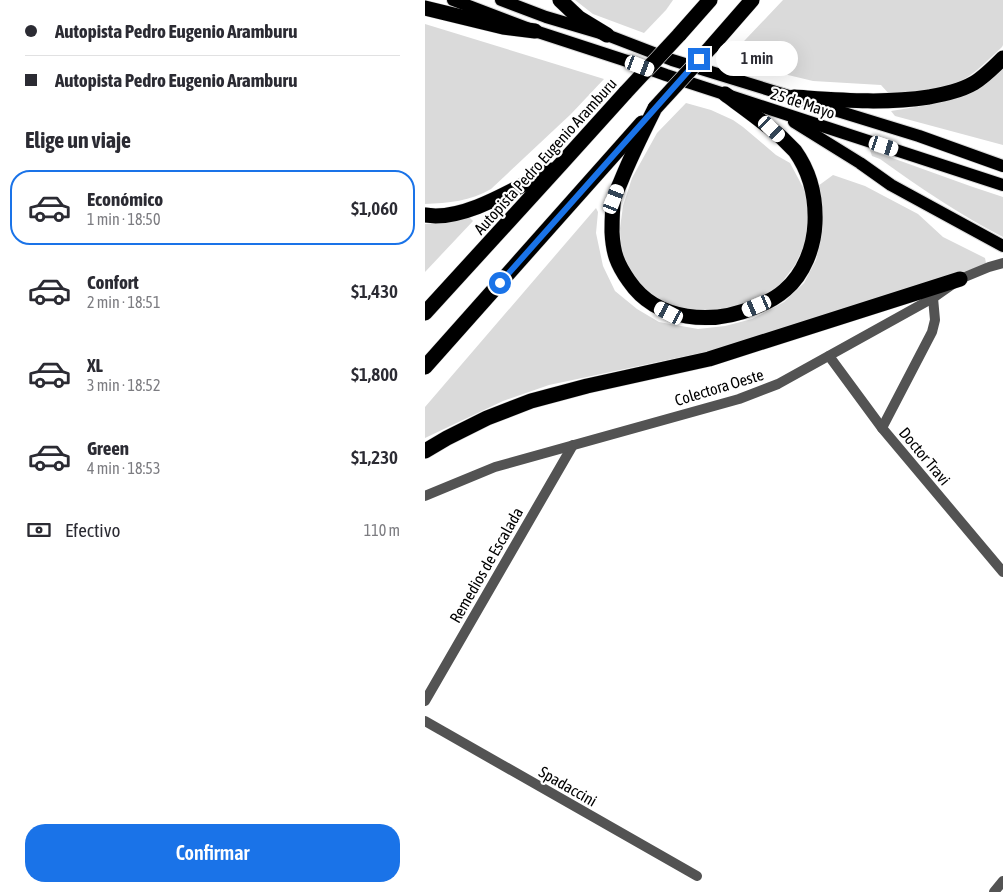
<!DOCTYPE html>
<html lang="es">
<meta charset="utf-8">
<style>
body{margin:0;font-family:"Asap Condensed",sans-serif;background:#f2f2f3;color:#2b2b33;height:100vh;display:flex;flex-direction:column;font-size:19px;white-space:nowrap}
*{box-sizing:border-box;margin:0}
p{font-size:16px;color:#7c7c81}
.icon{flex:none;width:28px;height:28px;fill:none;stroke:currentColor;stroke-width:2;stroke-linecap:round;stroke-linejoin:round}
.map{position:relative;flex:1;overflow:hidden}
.side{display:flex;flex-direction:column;background:#fff;width:425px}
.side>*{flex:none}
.hud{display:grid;align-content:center;height:110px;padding:0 25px;background:#fff}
.end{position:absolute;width:22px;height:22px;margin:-11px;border:6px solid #1a73e8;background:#fff;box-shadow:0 0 0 2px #fff}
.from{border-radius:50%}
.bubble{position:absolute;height:35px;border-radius:18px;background:#fff;box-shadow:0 5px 20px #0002;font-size:16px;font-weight:600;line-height:35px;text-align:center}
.car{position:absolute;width:15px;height:30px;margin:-15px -8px;border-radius:6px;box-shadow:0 0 4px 1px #0007;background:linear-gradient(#fff 24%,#345 0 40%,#fff 0 76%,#345 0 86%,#fff 0)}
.hud b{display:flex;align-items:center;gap:18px;height:48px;font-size:19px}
.hud b+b{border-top:1px solid #e1e1e2}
.hud i{width:12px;height:12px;background:#2b2b33}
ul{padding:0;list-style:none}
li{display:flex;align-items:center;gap:15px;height:75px;margin:0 10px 8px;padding:0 15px;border:2px solid transparent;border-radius:20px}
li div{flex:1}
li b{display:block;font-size:19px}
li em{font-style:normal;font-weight:600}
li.on{border-color:#1a73e8}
li>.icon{width:45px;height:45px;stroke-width:1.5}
h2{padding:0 25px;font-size:22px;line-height:60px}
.pay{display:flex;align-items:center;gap:12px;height:55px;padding:0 25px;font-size:19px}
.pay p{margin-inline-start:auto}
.action{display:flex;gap:10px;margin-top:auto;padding:10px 25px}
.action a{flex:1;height:58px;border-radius:20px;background:#1a73e8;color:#fff;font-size:20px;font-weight:600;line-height:58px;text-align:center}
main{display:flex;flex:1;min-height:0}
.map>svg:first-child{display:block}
.green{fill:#dadada}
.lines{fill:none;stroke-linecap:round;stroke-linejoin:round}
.primary-casing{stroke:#dbdbdb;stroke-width:14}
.motorway-casing{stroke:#dbdbdb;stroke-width:16}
.minor{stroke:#535353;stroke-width:10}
.tertiary{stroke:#535353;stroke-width:10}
.primary{stroke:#000;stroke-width:12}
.motorway{stroke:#000;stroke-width:15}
.motorway-bridge-casing{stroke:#dbdbdb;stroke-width:16;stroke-linecap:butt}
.motorway-bridge{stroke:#000;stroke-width:15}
.route{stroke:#1a73e8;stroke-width:6}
.labels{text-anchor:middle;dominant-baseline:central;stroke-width:4.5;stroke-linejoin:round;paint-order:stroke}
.street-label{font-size:16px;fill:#000;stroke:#fff}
</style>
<main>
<section class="side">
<div class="hud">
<b><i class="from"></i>Autopista Pedro Eugenio Aramburu</b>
<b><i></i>Autopista Pedro Eugenio Aramburu</b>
</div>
<h2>Elige un viaje</h2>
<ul>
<li class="on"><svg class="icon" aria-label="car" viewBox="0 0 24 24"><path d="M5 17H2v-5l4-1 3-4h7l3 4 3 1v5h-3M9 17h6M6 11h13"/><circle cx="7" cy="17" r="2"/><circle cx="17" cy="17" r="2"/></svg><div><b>Económico</b><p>1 min · 18:50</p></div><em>$1,060</em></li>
<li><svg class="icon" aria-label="car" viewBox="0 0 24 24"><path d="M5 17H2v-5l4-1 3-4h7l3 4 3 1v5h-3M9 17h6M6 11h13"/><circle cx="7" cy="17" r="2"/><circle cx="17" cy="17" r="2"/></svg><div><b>Confort</b><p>2 min · 18:51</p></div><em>$1,430</em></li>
<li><svg class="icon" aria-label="car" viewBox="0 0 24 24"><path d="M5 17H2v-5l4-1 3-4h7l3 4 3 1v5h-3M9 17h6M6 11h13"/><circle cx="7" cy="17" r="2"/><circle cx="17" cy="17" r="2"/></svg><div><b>XL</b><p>3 min · 18:52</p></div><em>$1,800</em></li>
<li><svg class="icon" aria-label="car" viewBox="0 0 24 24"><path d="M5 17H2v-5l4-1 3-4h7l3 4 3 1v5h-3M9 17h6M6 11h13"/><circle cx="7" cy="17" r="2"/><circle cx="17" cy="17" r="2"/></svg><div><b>Green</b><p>4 min · 18:53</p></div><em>$1,230</em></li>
</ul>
<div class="pay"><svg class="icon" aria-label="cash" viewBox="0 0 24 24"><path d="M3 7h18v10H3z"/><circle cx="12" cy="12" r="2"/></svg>Efectivo<p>110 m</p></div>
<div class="action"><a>Confirmar</a></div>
</section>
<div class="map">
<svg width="578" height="892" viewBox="0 0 578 892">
<rect width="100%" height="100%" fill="#fff"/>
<g class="green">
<polygon points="150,0 248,0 241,10 219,33 168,14"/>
<path d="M358 0H578V45L577 47C566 57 554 70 541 78 520 90 488 94 465 95L456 85 388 81 321 65 302 59Z"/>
<path d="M0 24 179 79 146 114 66 189C46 201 23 203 0 204Z"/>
<polygon points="578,66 578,145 470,116 466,111 503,105"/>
<polygon points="261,103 286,110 308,120 318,127 351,155 365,163 380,191 383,208 382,230 379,246 370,265 354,286 332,302 283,313 243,307 213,287 196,253 195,228 198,206 207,178 232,133"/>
<path d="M445 150 545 186 578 197V237C535 215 494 187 455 159L447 156Z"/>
<polygon points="408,175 440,186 493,214 518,237 560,258 561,263 557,266 507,282 285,351 124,385 78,401 0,438 0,407 171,208 173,212 171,233 178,266 190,291 212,309 234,322 273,329 300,326 327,319 359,302 379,283 391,260 396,235 397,211 393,186"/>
<polygon points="44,217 48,221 0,272 0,224 20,223"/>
</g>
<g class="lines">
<g class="primary-casing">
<g id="primary">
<polyline points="28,0 110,31 202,61 241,75 578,185"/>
<polyline points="76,0 121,17 182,35 247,60 494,136 578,166"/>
<polyline points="369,122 435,163 466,185 578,246"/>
</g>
</g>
<g class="motorway-casing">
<g id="motorway">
<polyline points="135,0 154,18 182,35"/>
<polyline points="0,8 78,27 110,31"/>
<polyline points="254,35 285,0"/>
<polyline points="286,47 327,0"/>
<path d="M369 97C415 100 458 104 504 97 519 94 535 91 549 83 559 77 569 67 578 58"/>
<path d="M230 108C218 132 206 156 196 181 194 186 191 192 189 198 187 209 187 221 187 232 188 253 192 264 204 281 232 322 288 325 330 307 341 303 351 298 360 290 379 274 389 247 390 223 391 198 385 172 370 151 366 147 361 142 357 138 339 122 319 108 300 94"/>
<path d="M0 215C39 222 92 187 126 170"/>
<polyline points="0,313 136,164 201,92"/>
<polyline points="0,367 217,123"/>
<polyline points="0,451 22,438 62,418 106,401 162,386 284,359 535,279"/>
</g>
</g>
<g class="minor">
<polyline points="404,356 457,428 578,572"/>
<polyline points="457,428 507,332 510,320 508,298"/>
<polyline points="0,701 148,445"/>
<polyline points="0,721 272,876"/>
<polyline points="569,892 578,881"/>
</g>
<polyline class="tertiary" points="0,496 70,467 314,399 353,384 508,298 535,279 564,267 578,263"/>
<use href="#primary" class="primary"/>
<use href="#motorway" class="motorway"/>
<g class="motorway-bridge-casing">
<g id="motorway-bridge">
<polyline points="201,92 254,35"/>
<polyline points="230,108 286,47"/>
</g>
</g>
<use href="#motorway-bridge" class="motorway-bridge"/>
</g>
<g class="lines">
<polyline class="route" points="75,283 274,59"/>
</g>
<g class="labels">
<g class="street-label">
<text transform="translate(378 103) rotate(18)">25 de Mayo</text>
<text transform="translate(120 156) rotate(-48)">Autopista Pedro Eugenio Aramburu</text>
<text transform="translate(294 387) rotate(-17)">Colectora Oeste</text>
<text transform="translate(500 456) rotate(50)">Doctor Travi</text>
<text transform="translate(61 565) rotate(-60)">Remedios de Escalada</text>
<text transform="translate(143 786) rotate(30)">Spadaccini</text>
</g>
</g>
</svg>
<i class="end from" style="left:75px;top:283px"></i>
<i class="end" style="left:274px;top:59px"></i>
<div class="bubble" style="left:291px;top:41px;width:82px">1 min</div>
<i class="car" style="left:215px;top:66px;rotate:111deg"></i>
<i class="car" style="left:347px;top:129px;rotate:133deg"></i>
<i class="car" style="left:459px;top:146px;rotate:108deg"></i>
<i class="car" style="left:189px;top:199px;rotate:21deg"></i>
<i class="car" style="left:332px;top:306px;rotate:247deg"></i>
<i class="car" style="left:244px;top:313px;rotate:297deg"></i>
</div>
</main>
